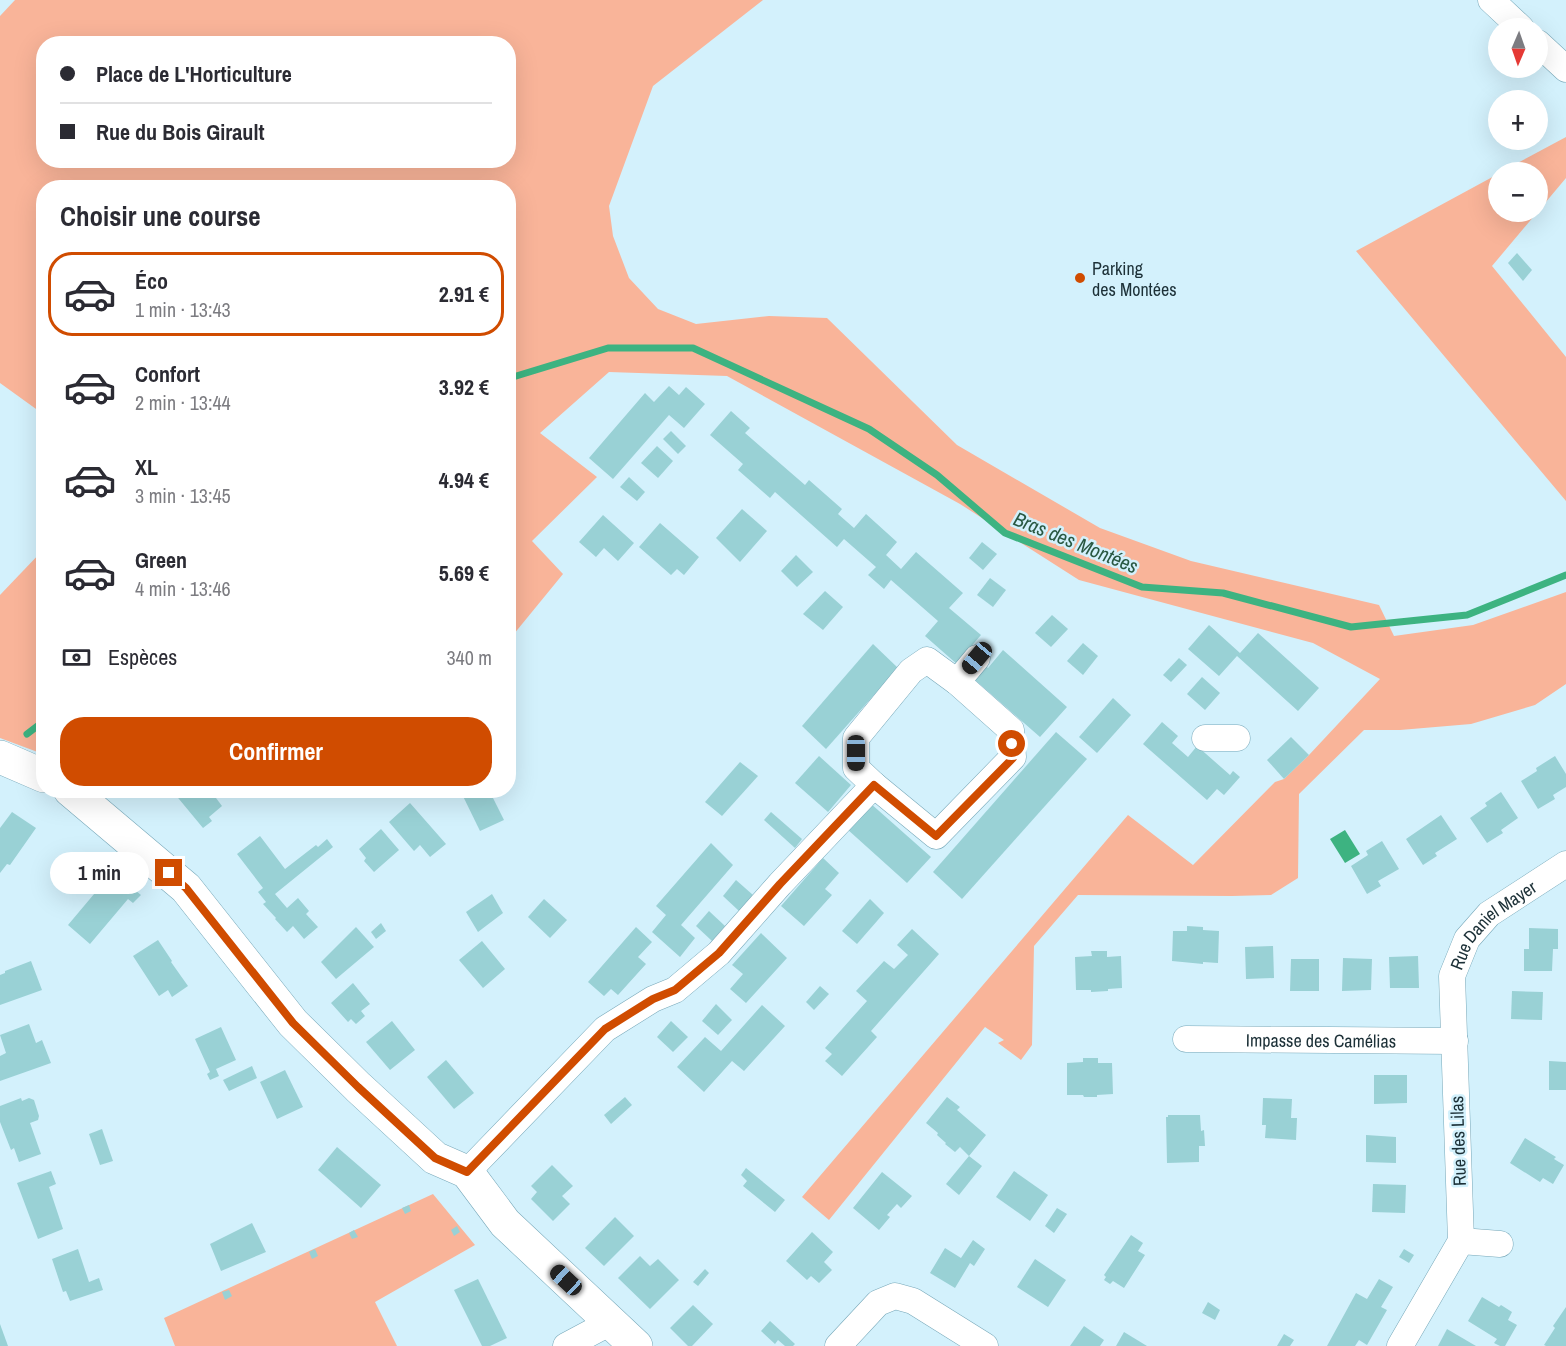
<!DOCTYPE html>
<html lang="fr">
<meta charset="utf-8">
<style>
body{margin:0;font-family:"Archivo Narrow",sans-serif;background:#f2f2f3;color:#2b2b33;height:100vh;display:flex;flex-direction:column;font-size:22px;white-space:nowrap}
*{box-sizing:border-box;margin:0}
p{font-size:20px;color:#7c7c81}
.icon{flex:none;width:33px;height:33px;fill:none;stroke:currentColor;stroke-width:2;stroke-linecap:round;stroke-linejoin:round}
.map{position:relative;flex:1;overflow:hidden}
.sheet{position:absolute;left:36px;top:180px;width:480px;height:618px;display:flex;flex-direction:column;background:#fff;border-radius:24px;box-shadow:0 6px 24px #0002}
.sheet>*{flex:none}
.hud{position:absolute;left:36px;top:36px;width:480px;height:132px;border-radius:24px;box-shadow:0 6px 24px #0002;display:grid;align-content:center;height:132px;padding:0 24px;background:#fff}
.needle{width:39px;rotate:182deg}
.tools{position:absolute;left:1488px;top:18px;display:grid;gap:12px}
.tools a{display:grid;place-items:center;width:60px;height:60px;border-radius:50%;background:#fff;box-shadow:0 6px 24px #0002;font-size:30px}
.end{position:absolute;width:27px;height:27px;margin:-14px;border:8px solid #d04c00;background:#fff;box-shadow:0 0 0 3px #fff}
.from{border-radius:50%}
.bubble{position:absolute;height:42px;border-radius:21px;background:#fff;box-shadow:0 6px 24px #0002;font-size:20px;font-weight:800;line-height:42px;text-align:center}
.car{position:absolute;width:18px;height:36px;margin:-18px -9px;border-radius:8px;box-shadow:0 0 4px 2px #0007;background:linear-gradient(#222 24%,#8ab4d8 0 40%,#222 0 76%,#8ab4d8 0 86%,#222 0)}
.hud b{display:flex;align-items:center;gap:21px;height:57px;font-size:22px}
.hud b+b{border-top:2px solid #e1e1e2}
.hud i{width:15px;height:15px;background:#2b2b33}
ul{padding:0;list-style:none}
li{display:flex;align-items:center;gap:18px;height:84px;margin:0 12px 9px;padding:0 12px;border:3px solid transparent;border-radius:24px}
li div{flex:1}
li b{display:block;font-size:22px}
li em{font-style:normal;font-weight:800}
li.on{border-color:#d04c00}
li>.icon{width:54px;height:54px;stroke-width:1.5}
h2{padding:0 24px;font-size:27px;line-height:72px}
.pay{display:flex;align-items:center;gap:15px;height:66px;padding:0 24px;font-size:22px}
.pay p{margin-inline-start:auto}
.cta{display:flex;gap:12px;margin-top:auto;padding:12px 24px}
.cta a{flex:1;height:69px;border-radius:24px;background:#d04c00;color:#fff;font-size:24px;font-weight:800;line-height:69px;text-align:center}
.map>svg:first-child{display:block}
.green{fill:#f9b499;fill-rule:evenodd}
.water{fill:#3db381}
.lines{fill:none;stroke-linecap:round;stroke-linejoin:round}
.stream{stroke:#3db381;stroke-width:7}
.building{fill:#99d1d5}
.street-casing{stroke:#77a8b9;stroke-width:27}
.secondary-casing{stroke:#77a8b9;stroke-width:34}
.street{stroke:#fff;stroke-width:26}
.secondary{stroke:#fff;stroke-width:33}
.route{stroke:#d04c00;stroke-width:8}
.poi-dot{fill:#d04c00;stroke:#d3f1fc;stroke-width:2}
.labels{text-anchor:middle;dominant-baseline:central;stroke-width:5;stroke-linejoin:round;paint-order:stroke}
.poi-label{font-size:18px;fill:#1c3037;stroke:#d3f1fc;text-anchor:start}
.street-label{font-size:18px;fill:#1c3037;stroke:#d3f1fc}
.water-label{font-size:20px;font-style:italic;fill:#295842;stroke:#d3f1fc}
</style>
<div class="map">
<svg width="1566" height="1346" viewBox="0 0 1566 1346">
<rect width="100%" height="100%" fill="#d3f1fc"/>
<g class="green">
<path d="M15 0H763L653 86 609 206 613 236 629 278 658 309 696 324 769 316 827 318 957 445 1100 528 1191 561 1379 605 1394 636 1473 625 1566 592V684L1535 705 1471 724 1400 730H1364L1299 794 1298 878 1271 895 1232 896 1078 895 1034 946 1032 1045 1021 1060 998 1043 1004 1040 985 1027 829 1220 802 1197 1128 815 1193 865 1275 782 1284 779 1309 755 1380 679 1313 643 1079 580 960 504 727 376 609 372 540 433 597 477 532 541 563 574 509 640 508 188H44L43 414 0 383V16ZM44 44H508V160H44Z"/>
<polygon points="1566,137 1566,178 1492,266 1566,357 1566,501 1356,251 1498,174 1498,212 1538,212 1538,172 1501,172"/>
<polygon points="43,550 43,754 0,738 0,595"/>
<polygon points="433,1194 475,1245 375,1302 397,1346 175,1346 164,1318"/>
</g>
<polygon class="water" points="1345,830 1360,854 1345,863 1330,839"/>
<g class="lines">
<g class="stream">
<polyline points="508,381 513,377 608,348 693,348 869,429 937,475 1005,533 1142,587 1223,593 1351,627 1467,615 1566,575"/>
<polyline points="27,734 44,721"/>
</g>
</g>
<g class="building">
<polygon points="1517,253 1532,270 1523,281 1508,263"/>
<polygon points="669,386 679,395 686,387 705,404 684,428 669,415 613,479 589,458 645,393 654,402"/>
<polygon points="731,411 750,428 745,433 805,485 809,480 842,509 838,514 854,528 866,514 897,542 886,555 901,569 916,552 963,593 949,608 981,635 968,650 988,668 1003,650 1067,707 1040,737 925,636 938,621 891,580 884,589 868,575 876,567 844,539 837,547 775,492 770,498 738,470 743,464 710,435"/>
<polygon points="671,431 686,446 678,454 663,439"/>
<polygon points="657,446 673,461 658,478 641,463"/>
<polygon points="629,477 645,492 637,501 620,487"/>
<polygon points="742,509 767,531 740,562 716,538"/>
<polygon points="603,515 634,543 618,561 604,548 596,557 579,542"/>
<polygon points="660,523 699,557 684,575 677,569 671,575 639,547"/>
<polygon points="982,542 997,554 983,570 969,558"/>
<polygon points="796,555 813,572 797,587 781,571"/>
<polygon points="990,578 1006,590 993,607 977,595"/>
<polygon points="825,591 843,607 823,630 803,614"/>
<polygon points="1052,615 1068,629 1051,647 1035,633"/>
<polygon points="1209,625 1240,653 1258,633 1319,688 1298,711 1237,656 1219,676 1188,649"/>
<polygon points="1083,643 1098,656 1083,675 1067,661"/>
<polygon points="873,644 898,668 826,749 802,726"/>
<polygon points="1179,658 1187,665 1171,682 1163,675"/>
<polygon points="1202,677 1220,693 1205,710 1187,694"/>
<polygon points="1113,698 1131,715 1097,753 1079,737"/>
<polygon points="1162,722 1178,736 1172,743 1188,757 1197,746 1230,775 1233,771 1240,777 1224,795 1217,789 1207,800 1143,744"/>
<polygon points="1056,732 1087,759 962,899 933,872"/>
<polygon points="1291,737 1309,755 1284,779 1267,760"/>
<polygon points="819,756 851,785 828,812 795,783"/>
<polygon points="1555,756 1566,774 1566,787 1553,795 1555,799 1538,809 1521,781 1537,771 1536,768"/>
<polygon points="740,762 758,776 722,816 705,802"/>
<polygon points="176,790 210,790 222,806 209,817 212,821 203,828 174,793"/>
<polygon points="460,790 489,790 504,820 480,831"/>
<polygon points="1501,792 1518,818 1501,830 1503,833 1487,843 1470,818 1487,806 1485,803"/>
<polygon points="410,803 446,844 430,857 420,845 414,851 389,822"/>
<polygon points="870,803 931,857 907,883 847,829"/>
<polygon points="12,812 36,828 10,865 7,864 0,873 0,828"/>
<polygon points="771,812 802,839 795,848 764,820"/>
<polygon points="1441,815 1457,839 1435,853 1437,856 1423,865 1406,839"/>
<polygon points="381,829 399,850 374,872 364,861 366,858 359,849"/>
<polygon points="260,836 285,869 316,845 318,847 327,839 333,847 275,894 287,908 298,898 309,911 306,914 318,927 304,939 293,926 287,932 275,919 276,918 263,904 266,902 258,892 263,888 237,854"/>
<polygon points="1382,841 1399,869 1378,881 1381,886 1367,894 1351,866 1368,855 1366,851"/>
<polygon points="711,843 733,865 681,925 695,938 680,957 652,932 666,915 656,906"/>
<polygon points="823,858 839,873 825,889 832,895 804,926 781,906"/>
<polygon points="109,869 141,895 133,903 128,899 90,944 68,925 105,881 101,877"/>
<polygon points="736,880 753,895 739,911 723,896"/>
<polygon points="492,894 503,913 478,932 466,912"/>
<polygon points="544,899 567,920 550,938 528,917"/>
<polygon points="870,899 884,913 857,944 842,931"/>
<polygon points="709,911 725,926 712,941 696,926"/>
<polygon points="381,923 386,931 376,939 371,932"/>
<polygon points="1187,926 1203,927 1203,930 1219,931 1218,963 1203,962 1203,964 1172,961 1173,931 1187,931"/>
<polygon points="356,927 374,947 336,979 321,962"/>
<polygon points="636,927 652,942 638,957 646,964 618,995 611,989 604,996 588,982"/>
<polygon points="1529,928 1558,929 1558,949 1553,949 1552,971 1524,971 1524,949 1529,949"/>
<polygon points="912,929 939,954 871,1031 877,1037 842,1076 825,1061 832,1054 825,1048 867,1001 856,991 884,961 894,969 908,955 897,945"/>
<polygon points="761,933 787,958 746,1003 730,989 743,974 732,965"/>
<polygon points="158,940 172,961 171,962 188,986 172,997 168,990 159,996 133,956"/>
<polygon points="482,941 505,969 483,988 459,960"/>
<polygon points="1273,946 1274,978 1246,979 1245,947"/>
<polygon points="1091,951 1107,951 1107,957 1121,956 1122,988 1108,989 1108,991 1091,992 1091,990 1076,990 1075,957 1092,956"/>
<polygon points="1418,956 1419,988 1390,988 1389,957"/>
<polygon points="1343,958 1372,959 1371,990 1342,991"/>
<polygon points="1291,959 1319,959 1319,991 1290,991"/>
<polygon points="31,961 42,990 0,1005 0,975 5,973 5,971"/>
<polygon points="353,983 370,1004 361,1011 365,1016 356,1024 351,1019 348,1022 331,1003"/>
<polygon points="820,986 829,994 814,1010 806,1002"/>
<polygon points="1512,991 1543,992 1542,1020 1511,1019"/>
<polygon points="716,1004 732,1020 718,1035 702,1021"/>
<polygon points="762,1005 785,1026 744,1071 732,1061 704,1092 677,1067 705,1037 721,1051"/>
<polygon points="392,1021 415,1050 390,1070 366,1042"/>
<polygon points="671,1021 688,1037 673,1052 657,1037"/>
<polygon points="29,1024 36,1043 42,1040 51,1063 0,1081 0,1056 6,1053 0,1035"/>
<polygon points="221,1027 236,1060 216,1069 219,1076 210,1080 207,1074 210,1072 195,1039"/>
<polygon points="1083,1058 1098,1058 1098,1063 1112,1063 1113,1094 1097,1095 1097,1097 1084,1097 1083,1095 1067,1095 1067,1063 1083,1062"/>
<polygon points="446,1060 474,1093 454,1109 427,1077"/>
<polygon points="1549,1061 1566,1062 1566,1090 1549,1090"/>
<polygon points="252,1066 257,1078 229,1091 223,1080"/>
<polygon points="285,1070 303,1107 277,1119 260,1082"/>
<polygon points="1374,1075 1407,1075 1407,1103 1374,1104"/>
<polygon points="625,1097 632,1105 611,1124 604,1115"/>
<polygon points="947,1097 960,1107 957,1110 986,1135 969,1156 960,1147 955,1152 945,1144 946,1143 937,1135 938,1133 926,1123"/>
<polygon points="21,1098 22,1101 29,1098 34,1100 39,1116 38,1120 30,1123 41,1154 19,1162 14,1148 11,1150 0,1122 0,1106"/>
<polygon points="1263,1098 1292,1099 1291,1118 1297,1118 1296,1140 1265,1138 1266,1125 1262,1125"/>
<polygon points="1168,1115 1200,1115 1201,1131 1204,1130 1205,1146 1199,1146 1199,1162 1167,1163 1166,1117 1168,1117"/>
<polygon points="102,1129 113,1161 100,1165 89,1134"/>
<polygon points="1366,1135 1396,1137 1396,1163 1366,1162"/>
<polygon points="1525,1138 1556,1157 1554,1159 1564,1165 1553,1184 1543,1178 1540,1182 1510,1163"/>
<polygon points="337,1147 381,1185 361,1208 318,1170"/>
<polygon points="969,1156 982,1166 959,1195 946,1184"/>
<polygon points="552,1165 573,1186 562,1196 570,1204 553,1221 531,1199 537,1192 531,1186"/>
<polygon points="746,1168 785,1200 775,1212 743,1186 747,1181 741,1175"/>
<polygon points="51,1171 56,1184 49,1187 63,1229 38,1239 17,1183"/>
<polygon points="1014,1171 1048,1195 1030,1221 996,1197"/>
<polygon points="882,1172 912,1196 901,1208 897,1204 887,1215 890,1217 879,1230 853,1208"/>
<polygon points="1373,1184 1406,1185 1405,1213 1372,1212"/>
<polygon points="409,1205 411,1211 405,1214 402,1208"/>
<polygon points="1057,1208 1067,1214 1054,1233 1045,1226"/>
<polygon points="615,1217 634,1236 604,1266 585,1248"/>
<polygon points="252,1223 266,1252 221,1271 210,1244"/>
<polygon points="457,1226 460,1232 454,1236 451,1230"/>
<polygon points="354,1230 358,1237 352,1239 349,1233"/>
<polygon points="812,1232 833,1252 824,1262 832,1270 819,1283 811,1276 807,1280 786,1261"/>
<polygon points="1131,1235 1143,1243 1138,1251 1145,1255 1124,1288 1113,1281 1110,1284 1104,1280 1106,1277 1104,1275"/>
<polygon points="973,1240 985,1249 974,1266 970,1263 955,1288 930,1273 945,1248 961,1258"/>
<polygon points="78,1249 89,1282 99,1278 103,1290 70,1301 66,1291 63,1292 52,1259"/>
<polygon points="315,1249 318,1256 312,1259 309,1252"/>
<polygon points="1404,1249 1414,1255 1409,1263 1399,1257"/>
<polygon points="640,1256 650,1266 658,1259 679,1280 650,1309 618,1278"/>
<polygon points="1035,1259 1066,1280 1048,1307 1017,1287"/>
<polygon points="705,1269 709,1273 698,1286 693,1282"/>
<polygon points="478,1279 507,1338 490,1346 482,1346 454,1290"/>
<polygon points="1379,1279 1393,1287 1381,1307 1387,1310 1367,1345 1359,1340 1355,1346 1327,1346 1356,1293 1367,1299"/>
<polygon points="229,1290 232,1296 225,1300 222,1292"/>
<polygon points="1482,1297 1499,1307 1501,1305 1512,1312 1508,1320 1517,1325 1505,1346 1500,1346 1494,1343 1497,1339 1468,1321"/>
<polygon points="1208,1302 1220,1310 1215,1320 1202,1313"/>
<polygon points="693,1305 713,1324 692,1346 688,1346 670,1328"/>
<polygon points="1566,1307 1566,1346 1546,1346 1544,1345 1555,1328 1553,1326"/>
<polygon points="770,1321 795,1344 793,1346 785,1346 778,1340 775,1344 761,1331"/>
<polygon points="0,1324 8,1346 0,1346"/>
<polygon points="1084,1326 1104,1340 1100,1346 1070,1346"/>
<polygon points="1447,1329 1476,1346 1438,1346"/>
<polygon points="1124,1332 1147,1346 1116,1346"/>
<polygon points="1284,1334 1294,1340 1290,1346 1277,1346"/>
</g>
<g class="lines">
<g class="street-casing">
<g id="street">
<polyline points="1491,0 1521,28"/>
<polyline points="1538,43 1566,69"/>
<polygon points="927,660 957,682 1011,730 1013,757 936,836 874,785 856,768 856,738 911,671"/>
<polyline points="957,682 977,658"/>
<polyline points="1205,738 1237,738"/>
<path id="s1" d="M1186 1039 1455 1041"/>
<polyline points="467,1172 605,1029 653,999 675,990 719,953 780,884 874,785"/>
<polyline points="1461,1241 1500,1244"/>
<polyline points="566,1346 611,1322"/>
<polyline points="838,1346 878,1303 895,1296 913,1301 985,1346"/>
<path id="s2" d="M1400 1346 1461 1241 1452 976 1467 939 1489 914 1566 864"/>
</g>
</g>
<g class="secondary-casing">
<g id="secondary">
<polyline points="0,757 44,776"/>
<polyline points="70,790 186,888 293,1023 358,1087 435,1158 467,1172 505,1223 636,1346"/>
</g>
</g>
<use href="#street" class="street"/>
<use href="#secondary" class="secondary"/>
</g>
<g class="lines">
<polyline class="route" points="169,873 186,888 293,1023 358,1087 435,1158 467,1172 605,1029 653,999 675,990 719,953 780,884 874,785 936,836 1013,758 1012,744"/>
</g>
<circle class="poi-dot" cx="1080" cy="278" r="6"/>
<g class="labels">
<g class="poi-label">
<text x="1092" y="268">Parking<tspan x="1092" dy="21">des Montées</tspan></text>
</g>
<g class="street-label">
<text stroke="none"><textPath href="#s2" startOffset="454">Rue Daniel Mayer</textPath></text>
<text stroke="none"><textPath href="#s1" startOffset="135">Impasse des Camélias</textPath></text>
<text transform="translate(1458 1141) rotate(-92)">Rue des Lilas</text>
</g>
<g class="water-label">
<text transform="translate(1076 542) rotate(22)">Bras des Montées</text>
</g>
</g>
</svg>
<div class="tools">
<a><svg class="needle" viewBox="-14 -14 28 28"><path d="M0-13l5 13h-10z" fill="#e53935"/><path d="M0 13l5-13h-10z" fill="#7c7c81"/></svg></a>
<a>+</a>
<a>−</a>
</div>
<i class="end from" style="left:1012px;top:744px"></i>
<i class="end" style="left:169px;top:873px"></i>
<div class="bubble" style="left:50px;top:852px;width:99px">1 min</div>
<i class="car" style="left:977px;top:658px;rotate:220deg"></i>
<i class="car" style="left:856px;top:753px;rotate:180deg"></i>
<i class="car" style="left:566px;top:1280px;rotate:313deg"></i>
<div class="hud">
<b><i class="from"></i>Place de L'Horticulture</b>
<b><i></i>Rue du Bois Girault</b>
</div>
<section class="sheet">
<h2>Choisir une course</h2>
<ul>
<li class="on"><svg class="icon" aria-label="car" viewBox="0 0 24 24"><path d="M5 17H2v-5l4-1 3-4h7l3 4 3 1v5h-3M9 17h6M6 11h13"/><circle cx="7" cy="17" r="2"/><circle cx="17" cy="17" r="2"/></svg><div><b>Éco</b><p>1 min · 13:43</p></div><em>2.91 €</em></li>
<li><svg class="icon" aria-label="car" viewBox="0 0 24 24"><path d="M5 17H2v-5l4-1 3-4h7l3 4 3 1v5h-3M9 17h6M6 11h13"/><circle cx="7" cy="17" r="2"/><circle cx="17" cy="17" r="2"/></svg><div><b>Confort</b><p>2 min · 13:44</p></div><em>3.92 €</em></li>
<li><svg class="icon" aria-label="car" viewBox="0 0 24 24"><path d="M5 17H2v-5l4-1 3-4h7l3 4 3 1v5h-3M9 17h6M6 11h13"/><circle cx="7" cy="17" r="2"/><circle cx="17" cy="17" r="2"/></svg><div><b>XL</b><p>3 min · 13:45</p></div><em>4.94 €</em></li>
<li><svg class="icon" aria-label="car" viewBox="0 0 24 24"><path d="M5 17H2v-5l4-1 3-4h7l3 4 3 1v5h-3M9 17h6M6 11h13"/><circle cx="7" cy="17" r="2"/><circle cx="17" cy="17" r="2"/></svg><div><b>Green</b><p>4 min · 13:46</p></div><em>5.69 €</em></li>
</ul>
<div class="pay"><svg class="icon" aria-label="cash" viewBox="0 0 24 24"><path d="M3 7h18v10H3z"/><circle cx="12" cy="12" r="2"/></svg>Espèces<p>340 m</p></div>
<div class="cta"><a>Confirmer</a></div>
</section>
</div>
